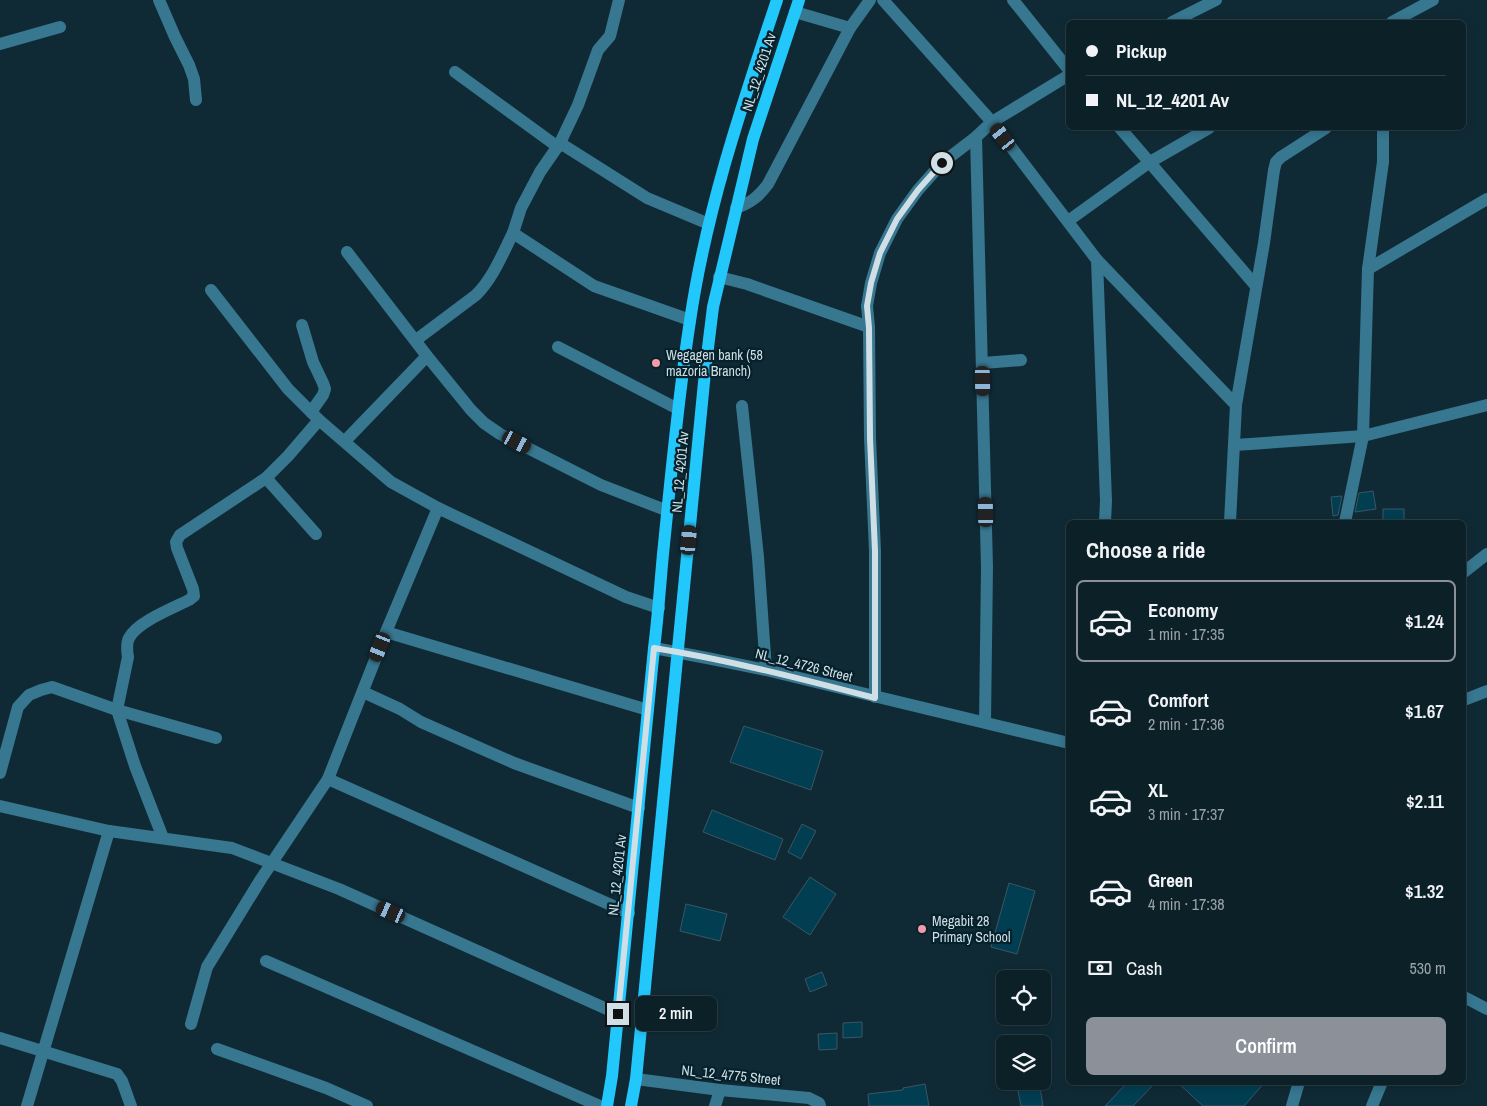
<!DOCTYPE html>
<meta charset="utf-8">
<style>
body{margin:0;font-family:"Archivo Narrow",sans-serif;background:#1a2d34;color:#f1f3f6;height:100vh;display:flex;flex-direction:column;font-size:19px;white-space:nowrap}
*{box-sizing:border-box;margin:0}
p{font-size:16px;color:#9aa3a8}
.icon{flex:none;width:28px;height:28px;fill:none;stroke:currentColor;stroke-width:2;stroke-linecap:round;stroke-linejoin:round}
.map{position:relative;flex:1;overflow:hidden}
.sheet{position:absolute;left:1066px;top:520px;width:400px;height:565px;display:flex;flex-direction:column;background:#0c2028;border-radius:8px;box-shadow:0 2px 8px #0003,0 0 0 1px #2c3e45}
.sheet>*{flex:none}
.hud{position:absolute;left:1066px;top:20px;width:400px;height:110px;border-radius:8px;box-shadow:0 2px 8px #0003,0 0 0 1px #2c3e45;display:grid;align-content:center;height:110px;padding:0 20px;background:#0c2028}
.fabs{position:absolute;left:996px;top:970px;display:grid;gap:10px}
.fabs a{display:grid;place-items:center;width:55px;height:55px;border-radius:8px;background:#0c2028;box-shadow:0 2px 8px #0003,0 0 0 1px #2c3e45;font-size:25px}
.end{position:absolute;width:22px;height:22px;margin:-11px;border:6px solid #d0dfe6;background:#111;box-shadow:0 0 0 2px #111}
.from{border-radius:50%}
.bubble{position:absolute;height:35px;border-radius:8px;background:#0c2028;box-shadow:0 2px 8px #0003,0 0 0 1px #2c3e45;font-size:16px;font-weight:600;line-height:35px;text-align:center}
.car{position:absolute;width:15px;height:30px;margin:-15px -8px;border-radius:6px;box-shadow:0 0 4px 1px #0007;background:linear-gradient(#222 24%,#8ab4d8 0 40%,#222 0 76%,#8ab4d8 0 86%,#222 0)}
.hud b{display:flex;align-items:center;gap:18px;height:48px;font-size:19px}
.hud b+b{border-top:1px solid #2c3e45}
.hud i{width:12px;height:12px;background:#f1f3f6}
ul{padding:0;list-style:none}
li{display:flex;align-items:center;gap:15px;height:82px;margin:0 10px 8px;padding:0 10px;border:2px solid transparent;border-radius:8px}
li div{flex:1}
li b{display:block;font-size:19px}
li em{font-style:normal;font-weight:600}
li.active{border-color:#8c9099}
li>.icon{width:45px;height:45px;stroke-width:1.5}
h2{padding:0 20px;font-size:22px;line-height:60px}
.pay{display:flex;align-items:center;gap:12px;height:55px;padding:0 20px;font-size:19px}
.pay p{margin-inline-start:auto}
.cta{display:flex;gap:10px;margin-top:auto;padding:10px 20px}
.cta a{flex:1;height:58px;border-radius:8px;background:#8c9099;color:#fff;font-size:20px;font-weight:600;line-height:58px;text-align:center}
.map>svg:first-child{display:block}
.building{fill:#013e52;stroke:#3a5662}
.lines{fill:none;stroke-linecap:round;stroke-linejoin:round}
.minor{stroke:#377790;stroke-width:12}
.major{stroke:#22c7fc;stroke-width:12}
.route{stroke:#d0dfe6;stroke-width:6}
.poi-dot{fill:#f39aa8;stroke:#05212b;stroke-width:2}
.labels{text-anchor:middle;dominant-baseline:central;stroke-width:4.5;stroke-linejoin:round;paint-order:stroke}
.street-label{font-size:14px;fill:#d0dfe6;stroke:#05212b}
.poi-label{font-size:14px;fill:#d0dfe6;stroke:#05212b;text-anchor:start}
</style>
<div class="map">
<svg width="1487" height="1106" viewBox="0 0 1487 1106">
<rect width="100%" height="100%" fill="#102a35"/>
<g class="building">
<polygon points="1373,491 1376,509 1355,512 1359,493"/>
<polygon points="1342,496 1338,515 1333,516 1331,497"/>
<rect x="1383" y="509" width="21" height="13"/>
<polygon points="744,726 823,751 811,790 730,762"/>
<polygon points="712,810 783,839 775,860 703,832"/>
<polygon points="802,824 816,831 801,859 788,852"/>
<polygon points="810,877 836,894 810,935 783,917"/>
<polygon points="1009,883 1035,891 1017,954 991,947"/>
<polygon points="686,904 727,914 720,941 680,931"/>
<polygon points="822,972 827,985 810,992 805,979"/>
<polygon points="862,1022 862,1037 843,1038 843,1023"/>
<polygon points="837,1033 837,1049 819,1050 818,1034"/>
<polygon points="1016,1081 1039,1081 1043,1106 1021,1106"/>
<polygon points="1128,1082 1156,1082 1133,1106 1105,1106"/>
<polygon points="1177,1082 1265,1082 1244,1106 1203,1106"/>
<polygon points="925,1084 929,1106 869,1106 868,1094 903,1090 903,1088"/>
</g>
<g class="lines">
<g class="minor">
<polyline points="159,0 175,37 189,65 194,79 196,100"/>
<polyline points="883,0 992,122 1097,260 1236,405"/>
<polyline points="1013,0 1069,70"/>
<polyline points="795,12 850,28"/>
<polyline points="1172,22 1216,0"/>
<polyline points="1392,22 1433,0"/>
<polyline points="0,44 60,27"/>
<polyline points="455,72 558,147"/>
<polyline points="1120,128 1256,286"/>
<polyline points="976,137 987,567 985,722"/>
<polyline points="560,143 647,198 709,224"/>
<path d="M736 208C751 203 759 196 768 184L850 28 870 0"/>
<polyline points="1068,221 1150,162 1209,128"/>
<polyline points="513,233 521,208 540,172 560,143 578,105 598,50 610,36 619,0"/>
<polyline points="347,252 427,356 471,410 484,423 500,434 601,485 668,511"/>
<polyline points="1097,260 1106,501 1105,522"/>
<polyline points="1368,269 1487,199"/>
<polyline points="719,277 747,284 869,327"/>
<polyline points="211,290 288,389 319,420 391,482 438,508 626,597 659,608"/>
<polyline points="302,325 313,362 323,383 325,389 323,395 311,412"/>
<path d="M416 340 476 295C493 278 502 255 513 233L594 286 690 320"/>
<polyline points="558,347 678,409"/>
<polyline points="983,363 1021,360"/>
<polyline points="742,406 758,557 766,670"/>
<polyline points="345,441 427,356"/>
<polyline points="1235,445 1363,436 1487,405"/>
<polyline points="266,478 316,534"/>
<polyline points="1230,522 1236,405 1264,243 1274,170 1276,162 1281,157 1326,128"/>
<polyline points="1345,522 1363,436 1368,269 1383,162 1383,128"/>
<polyline points="1464,572 1487,554"/>
<polyline points="386,632 648,710"/>
<polyline points="654,648 707,658 766,670 1069,743"/>
<polyline points="363,692 400,709 421,722 514,763 639,808"/>
<polyline points="875,697 875,551 870,438 869,327 867,306 871,283 880,253 897,219 918,190 942,163 976,137 992,122 1069,75"/>
<polyline points="1464,700 1487,691"/>
<polyline points="0,773 18,707 29,695 41,690 52,687 117,710 216,738"/>
<polyline points="328,779 629,913"/>
<polyline points="0,806 109,831 232,848 339,889 618,1014"/>
<path d="M163 838 135 766 117 710 128 657C127 651 126 644 129 638 137 622 173 608 189 600L194 596 193 589 177 548 176 542 180 535 266 478 288 456 319 420"/>
<polyline points="266,961 600,1106"/>
<polyline points="1464,997 1487,1009"/>
<polyline points="191,1024 207,967 261,879 328,779 386,632 438,508"/>
<polyline points="0,1038 117,1074 122,1081 131,1106"/>
<polyline points="217,1049 326,1088 367,1106"/>
<polyline points="636,1079 720,1090 809,1098 819,1103 820,1106"/>
<polyline points="27,1106 109,831"/>
<polyline points="715,1106 720,1090"/>
<polyline points="1292,1106 1299,1082"/>
<polyline points="1372,1106 1382,1082"/>
</g>
<g class="major">
<path d="M607 1106 612 1076 654 648C658 617 660 586 663 554 671 476 678 398 690 321 706 211 742 105 777 0"/>
<polyline points="631,1106 636,1079 705,372 713,307 753,139 799,0"/>
</g>
</g>
<g class="lines">
<path class="route" d="M618 1014 654 648C729 660 802 679 875 698V551L870 438 869 328 867 306 871 283 880 253 897 219 918 190 942 163"/>
</g>
<g class="poi-dot">
<circle cx="656" cy="363" r="5"/>
<circle cx="922" cy="929" r="5"/>
</g>
<g class="labels">
<g class="street-label">
<text transform="translate(759 72) rotate(-72)">NL_12_4201 Av</text>
<text transform="translate(680 472) rotate(-85)">NL_12_4201 Av</text>
<text transform="translate(804 665) rotate(14)">NL_12_4726 Street</text>
<text transform="translate(617 875) rotate(-84)">NL_12_4201 Av</text>
<text transform="translate(731 1075) rotate(6)">NL_12_4775 Street</text>
</g>
<g class="poi-label">
<text x="666" y="355">Wegagen bank (58<tspan x="666" dy="16">mazoria Branch)</tspan></text>
<text x="932" y="921">Megabit 28<tspan x="932" dy="16">Primary School</tspan></text>
</g>
</g>
</svg>
<div class="fabs">
<a><svg class="icon" aria-label="locate" viewBox="0 0 24 24"><circle cx="12" cy="12" r="6"/><path d="M12 2v4M12 18v4M2 12h4M18 12h4"/></svg></a>
<a><svg class="icon" aria-label="layers" viewBox="0 0 24 24"><path d="M12 4l9 5-9 5-9-5zM3 14l9 5 9-5"/></svg></a>
</div>
<i class="end from" style="left:942px;top:163px"></i>
<i class="end" style="left:618px;top:1014px"></i>
<div class="bubble" style="left:635px;top:996px;width:82px">2 min</div>
<i class="car" style="left:1003px;top:137px;rotate:323deg"></i>
<i class="car" style="left:983px;top:381px;rotate:179deg"></i>
<i class="car" style="left:517px;top:442px;rotate:117deg"></i>
<i class="car" style="left:986px;top:512px;rotate:359deg"></i>
<i class="car" style="left:689px;top:540px;rotate:5deg"></i>
<i class="car" style="left:380px;top:647px;rotate:202deg"></i>
<i class="car" style="left:391px;top:912px;rotate:294deg"></i>
<div class="hud">
<b><i class="from"></i>Pickup</b>
<b><i></i>NL_12_4201 Av</b>
</div>
<section class="sheet">
<h2>Choose a ride</h2>
<ul>
<li class="active"><svg class="icon" aria-label="car" viewBox="0 0 24 24"><path d="M5 17H2v-5l4-1 3-4h7l3 4 3 1v5h-3M9 17h6M6 11h13"/><circle cx="7" cy="17" r="2"/><circle cx="17" cy="17" r="2"/></svg><div><b>Economy</b><p>1 min · 17:35</p></div><em>$1.24</em></li>
<li><svg class="icon" aria-label="car" viewBox="0 0 24 24"><path d="M5 17H2v-5l4-1 3-4h7l3 4 3 1v5h-3M9 17h6M6 11h13"/><circle cx="7" cy="17" r="2"/><circle cx="17" cy="17" r="2"/></svg><div><b>Comfort</b><p>2 min · 17:36</p></div><em>$1.67</em></li>
<li><svg class="icon" aria-label="car" viewBox="0 0 24 24"><path d="M5 17H2v-5l4-1 3-4h7l3 4 3 1v5h-3M9 17h6M6 11h13"/><circle cx="7" cy="17" r="2"/><circle cx="17" cy="17" r="2"/></svg><div><b>XL</b><p>3 min · 17:37</p></div><em>$2.11</em></li>
<li><svg class="icon" aria-label="car" viewBox="0 0 24 24"><path d="M5 17H2v-5l4-1 3-4h7l3 4 3 1v5h-3M9 17h6M6 11h13"/><circle cx="7" cy="17" r="2"/><circle cx="17" cy="17" r="2"/></svg><div><b>Green</b><p>4 min · 17:38</p></div><em>$1.32</em></li>
</ul>
<div class="pay"><svg class="icon" aria-label="cash" viewBox="0 0 24 24"><path d="M3 7h18v10H3z"/><circle cx="12" cy="12" r="2"/></svg>Cash<p>530 m</p></div>
<div class="cta"><a>Confirm</a></div>
</section>
</div>
